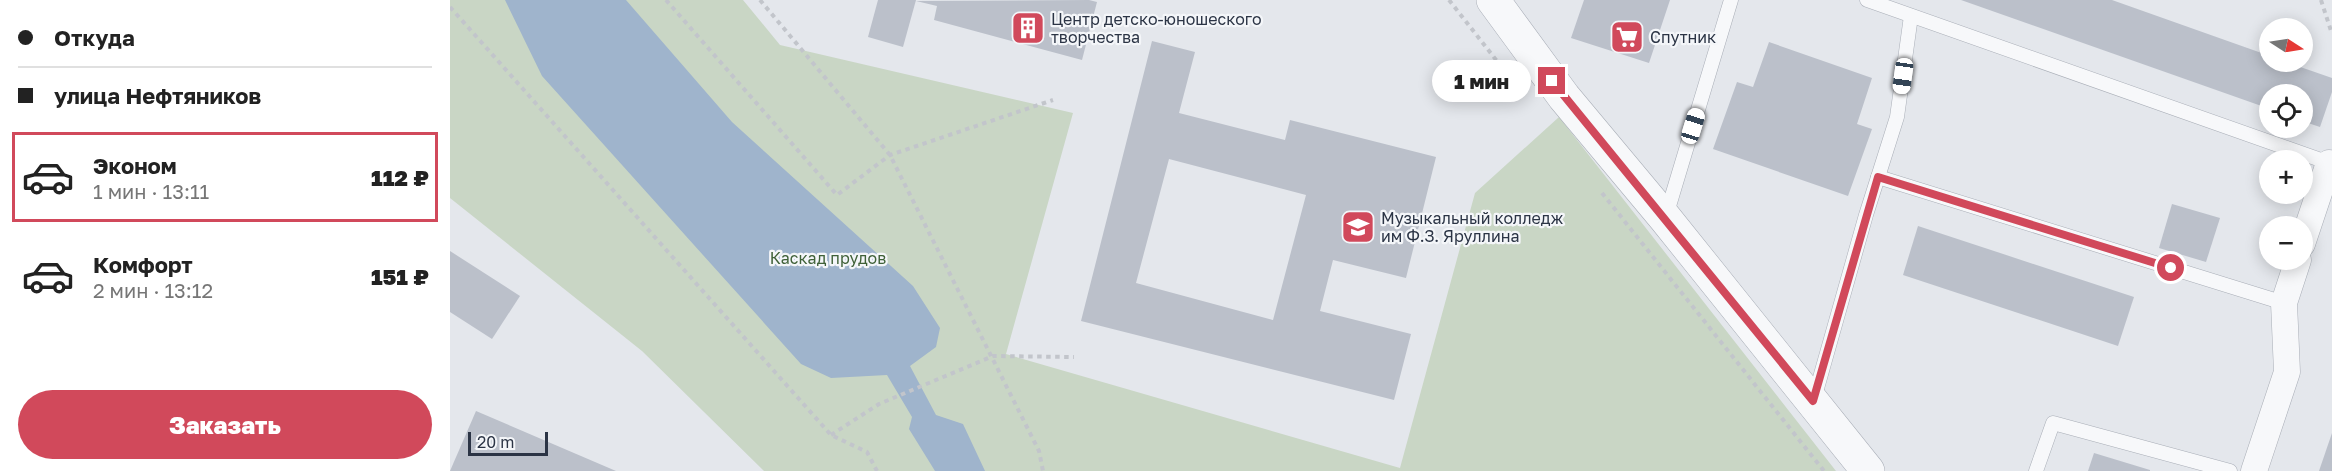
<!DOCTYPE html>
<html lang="ru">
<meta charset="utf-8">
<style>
body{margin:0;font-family:"Golos Text",sans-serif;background:#f2f2f2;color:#222;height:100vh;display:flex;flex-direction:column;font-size:22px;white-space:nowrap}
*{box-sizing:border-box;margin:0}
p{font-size:20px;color:#767676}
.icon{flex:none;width:33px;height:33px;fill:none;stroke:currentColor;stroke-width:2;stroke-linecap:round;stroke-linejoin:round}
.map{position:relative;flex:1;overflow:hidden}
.drawer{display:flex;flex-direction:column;background:#fff;width:450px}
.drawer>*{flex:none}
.hud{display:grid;align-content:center;height:132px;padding:0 18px;background:#fff}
.needle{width:39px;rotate:102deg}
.tools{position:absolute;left:1809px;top:18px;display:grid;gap:12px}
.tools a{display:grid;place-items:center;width:54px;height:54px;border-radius:50%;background:#fff;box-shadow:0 3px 15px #0003;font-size:30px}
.scale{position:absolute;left:18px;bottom:15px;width:80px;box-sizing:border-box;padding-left:6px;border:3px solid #2b3445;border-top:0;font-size:16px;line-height:21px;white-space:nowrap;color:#2b3445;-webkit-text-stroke:4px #f4f6f9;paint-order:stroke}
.end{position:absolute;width:27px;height:27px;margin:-14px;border:8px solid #d1495b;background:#fff;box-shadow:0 0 0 3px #fff}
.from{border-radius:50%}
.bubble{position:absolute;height:42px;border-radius:21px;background:#fff;box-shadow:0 3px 15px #0003;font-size:20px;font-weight:800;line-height:42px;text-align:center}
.car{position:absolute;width:18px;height:36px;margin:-18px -9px;border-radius:8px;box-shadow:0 0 4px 2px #0007;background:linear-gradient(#fff 24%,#345 0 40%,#fff 0 76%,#345 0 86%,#fff 0)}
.hud b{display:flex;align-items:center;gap:21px;height:57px;font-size:22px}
.hud b+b{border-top:2px solid #e0e0e0}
.hud i{width:15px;height:15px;background:#222}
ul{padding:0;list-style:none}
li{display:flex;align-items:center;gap:18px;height:90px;margin:0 12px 9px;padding:0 6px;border:3px solid transparent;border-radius:0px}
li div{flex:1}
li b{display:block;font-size:22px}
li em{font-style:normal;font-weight:800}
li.current{border-color:#d1495b}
li>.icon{width:54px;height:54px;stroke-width:1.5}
.button{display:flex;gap:12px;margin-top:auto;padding:12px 18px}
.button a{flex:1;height:69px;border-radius:36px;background:#d1495b;color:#fff;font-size:24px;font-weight:800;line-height:69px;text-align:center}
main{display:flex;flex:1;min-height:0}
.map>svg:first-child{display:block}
.green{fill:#c9d6c5}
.water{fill:#9fb4cc}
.building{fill:#bbc0ca;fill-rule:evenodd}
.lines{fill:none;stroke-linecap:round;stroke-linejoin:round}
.service-casing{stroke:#a9aeb7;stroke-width:15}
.minor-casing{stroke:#a9aeb7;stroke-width:27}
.tertiary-casing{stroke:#a9aeb7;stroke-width:34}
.path{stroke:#c2c5cb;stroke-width:4;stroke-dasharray:4.5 4.5;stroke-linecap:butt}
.service{stroke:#f7f8fa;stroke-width:14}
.minor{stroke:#f7f8fa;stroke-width:26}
.tertiary{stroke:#f7f8fa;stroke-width:33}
.route{stroke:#d1495b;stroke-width:8}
.labels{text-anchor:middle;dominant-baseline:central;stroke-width:4.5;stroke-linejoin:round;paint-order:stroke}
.poi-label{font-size:16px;fill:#2b3445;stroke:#f4f6f9;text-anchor:start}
.park-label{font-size:16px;fill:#3f6138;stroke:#f4f6f9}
</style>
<main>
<section class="drawer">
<div class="hud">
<b><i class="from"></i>Откуда</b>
<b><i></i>улица Нефтяников</b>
</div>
<ul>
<li class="current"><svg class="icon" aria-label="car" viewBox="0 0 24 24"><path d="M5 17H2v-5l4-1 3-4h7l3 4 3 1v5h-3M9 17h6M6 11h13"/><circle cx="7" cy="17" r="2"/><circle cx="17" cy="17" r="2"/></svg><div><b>Эконом</b><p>1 мин · 13:11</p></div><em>112 ₽</em></li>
<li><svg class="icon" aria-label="car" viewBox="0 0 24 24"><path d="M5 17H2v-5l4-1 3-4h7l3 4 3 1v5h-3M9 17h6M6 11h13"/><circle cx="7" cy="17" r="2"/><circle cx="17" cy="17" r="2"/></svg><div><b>Комфорт</b><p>2 мин · 13:12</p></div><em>151 ₽</em></li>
</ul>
<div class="button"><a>Заказать</a></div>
</section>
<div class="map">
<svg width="1882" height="471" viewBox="0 0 1882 471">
<rect width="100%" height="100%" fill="#e4e7ec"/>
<polygon class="green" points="0,0 293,0 330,45 623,113 556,354 950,468 1025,193 1109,117 1386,471 314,471 192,351 0,198"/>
<polygon class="water" points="55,0 176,0 282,122 463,286 490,328 486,347 460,366 486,415 513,424 535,471 485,471 459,429 462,417 437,375 381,378 351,364 92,76"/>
<g class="building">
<polygon points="428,0 466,0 453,47 418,37"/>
<polygon points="639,0 647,2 632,60 484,20 487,6 466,1"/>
<polygon points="1134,0 1220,0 1199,63 1121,38"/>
<polygon points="1511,0 1662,0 1820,56 1820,62 1836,62 1882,78 1882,92 1870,127 1852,121 1852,94 1820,94 1820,109"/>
<path d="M702 41 745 52 729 113 835 140 840 120 986 157 956 278 883 260 870 311 961 334 944 400 631 321ZM719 159 856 195 823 320 686 283Z"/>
<polygon points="1319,42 1422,78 1407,124 1422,129 1398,196 1263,149 1287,82 1303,87"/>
<polygon points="1722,204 1770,218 1756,262 1709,248"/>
<polygon points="1468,226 1684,297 1668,346 1453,275"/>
<polygon points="0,251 70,296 42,339 0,312"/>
<polygon points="26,411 166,471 0,471"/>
<polygon points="1882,433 1882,471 1869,471"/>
<polygon points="1644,453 1700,470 1700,471 1638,471"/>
</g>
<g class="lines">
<g class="service-casing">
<g id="service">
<polyline points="1417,0 1882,164"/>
<polyline points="1428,177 1834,303"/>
<polyline points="1216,216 1281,0"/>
<polyline points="1364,399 1416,215 1447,117 1461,16"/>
<polyline points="1586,471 1603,423 1780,471"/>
</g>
</g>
<g class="minor-casing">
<g id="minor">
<polyline points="1852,244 1879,163"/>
<polyline points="1804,471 1837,372 1834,303 1848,260"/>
</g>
</g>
<g class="tertiary-casing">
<polyline id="tertiary" points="1043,0 1114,97 1215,218 1418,471"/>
</g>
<g class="path">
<polyline points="216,0 387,195 440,155 603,100"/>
<polyline points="310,0 440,155 589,451 593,471"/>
<polyline points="999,0 1054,70"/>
<polyline points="1871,0 1882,34"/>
<polyline points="0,7 381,435 417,452 427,471"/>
<polyline points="1152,193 1374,471"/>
<polyline points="381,435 429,404 543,356 624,357"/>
</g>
<use href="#service" class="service"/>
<use href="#minor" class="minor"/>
<use href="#tertiary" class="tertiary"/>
</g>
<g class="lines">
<polyline class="route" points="1102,81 1363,401 1428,177 1721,268"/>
</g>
<defs>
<g id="building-square" transform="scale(1.725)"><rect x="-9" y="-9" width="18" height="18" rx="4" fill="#d1495b" stroke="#f4f6f9"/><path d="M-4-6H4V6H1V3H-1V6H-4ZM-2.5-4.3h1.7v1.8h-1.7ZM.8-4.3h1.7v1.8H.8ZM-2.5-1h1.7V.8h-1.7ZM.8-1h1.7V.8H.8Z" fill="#fff"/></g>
<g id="supermarket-square" transform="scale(1.725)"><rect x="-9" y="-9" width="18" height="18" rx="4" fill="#d1495b" stroke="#f4f6f9"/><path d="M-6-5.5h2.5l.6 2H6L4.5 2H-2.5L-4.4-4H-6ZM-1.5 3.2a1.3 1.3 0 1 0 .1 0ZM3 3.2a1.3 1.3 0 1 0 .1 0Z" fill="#fff"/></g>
<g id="university-square" transform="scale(1.725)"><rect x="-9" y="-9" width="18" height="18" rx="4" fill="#d1495b" stroke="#f4f6f9"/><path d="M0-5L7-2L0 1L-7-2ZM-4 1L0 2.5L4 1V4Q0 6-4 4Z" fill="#fff"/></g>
</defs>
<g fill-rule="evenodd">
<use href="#building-square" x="578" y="28"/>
<use href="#supermarket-square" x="1177" y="37"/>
<use href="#university-square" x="908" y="227"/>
</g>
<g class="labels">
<g class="poi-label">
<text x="601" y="19">Центр детско-юношеского<tspan x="601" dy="18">творчества</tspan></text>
<text x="1200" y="37">Спутник</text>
<text x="931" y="218">Музыкальный колледж<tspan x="931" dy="18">им Ф.З. Яруллина</tspan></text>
</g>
<g class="park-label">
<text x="378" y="258">Каскад прудов</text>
</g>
</g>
</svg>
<div class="tools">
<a><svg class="needle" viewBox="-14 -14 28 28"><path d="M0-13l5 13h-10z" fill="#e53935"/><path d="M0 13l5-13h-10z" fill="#767676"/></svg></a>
<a><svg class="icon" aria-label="locate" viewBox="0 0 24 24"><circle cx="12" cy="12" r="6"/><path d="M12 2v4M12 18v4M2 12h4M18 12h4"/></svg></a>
<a>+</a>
<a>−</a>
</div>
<div class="scale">20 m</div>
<i class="end from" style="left:1721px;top:268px"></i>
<i class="end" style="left:1102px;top:81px"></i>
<div class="bubble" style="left:982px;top:60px;width:99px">1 мин</div>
<i class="car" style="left:1453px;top:76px;rotate:188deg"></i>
<i class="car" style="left:1243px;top:126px;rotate:17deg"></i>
</div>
</main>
